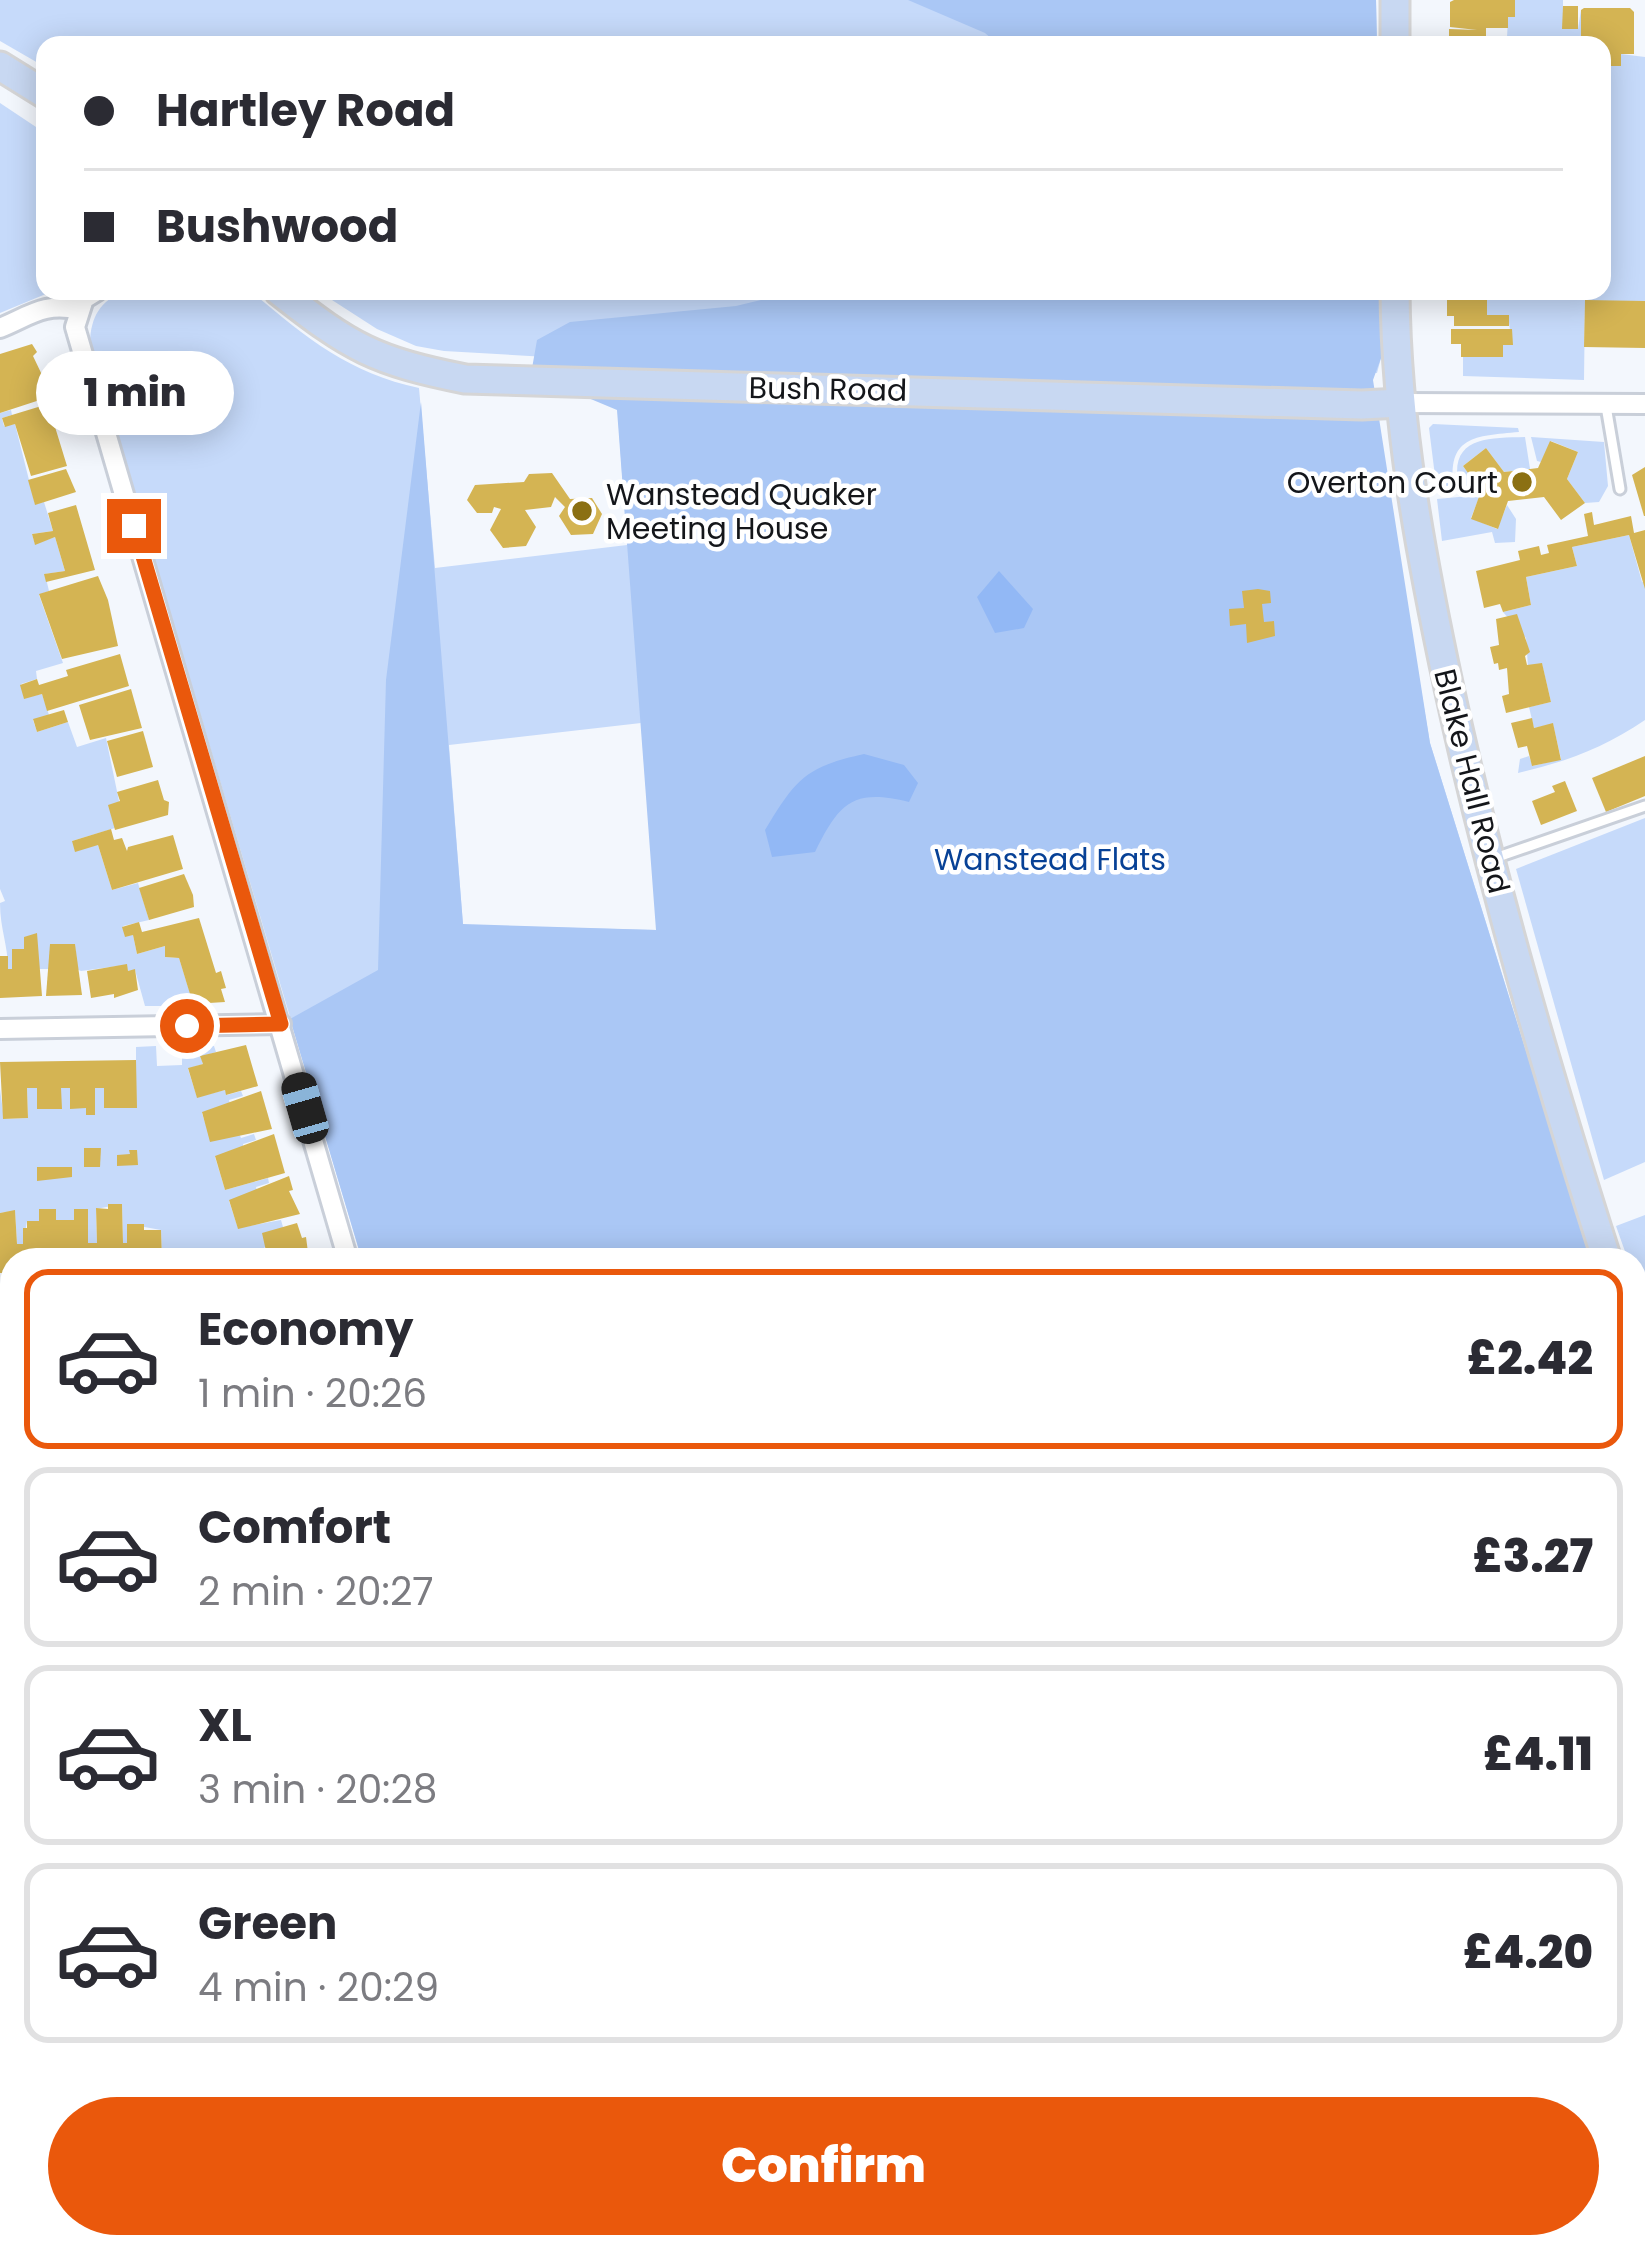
<!DOCTYPE html>
<meta charset="utf-8">
<style>
body{margin:0;font-family:Poppins,sans-serif;background:#f7f7f7;color:#2b2b33;height:100vh;display:flex;flex-direction:column;font-size:45px;white-space:nowrap}
*{box-sizing:border-box;margin:0}
p{font-size:39px;color:#7c7c81}
.icon{flex:none;width:66px;height:66px;fill:none;stroke:currentColor;stroke-width:2;stroke-linecap:round;stroke-linejoin:round}
.map{position:relative;flex:1;overflow:hidden}
.sheet{position:absolute;left:0px;top:1248px;width:1647px;height:1011px;display:flex;flex-direction:column;background:#fff;border-radius:36px 36px 0 0;box-shadow:0 6px 30px #0003}
.sheet>*{flex:none}
.banner{position:absolute;left:36px;top:36px;width:1575px;height:264px;border-radius:24px;box-shadow:0 6px 30px #0003;display:grid;align-content:center;height:264px;padding:0 48px;background:#fff}
.end{position:absolute;width:54px;height:54px;margin:-27px;border:15px solid #ea580c;background:#fff;box-shadow:0 0 0 6px #fff}
.from{border-radius:50%}
.bubble{position:absolute;height:84px;border-radius:42px;background:#fff;box-shadow:0 6px 30px #0003;font-size:39px;font-weight:800;line-height:84px;text-align:center}
.car{position:absolute;width:36px;height:72px;margin:-36px -18px;border-radius:15px;box-shadow:0 0 9px 3px #0007;background:linear-gradient(#222 24%,#8ab4d8 0 40%,#222 0 76%,#8ab4d8 0 86%,#222 0)}
.banner b{display:flex;align-items:center;gap:42px;height:114px;font-size:45px}
.banner b+b{border-top:3px solid #e1e1e2}
.banner i{width:30px;height:30px;background:#2b2b33}
ul{padding:21px 0 0;list-style:none}
li{display:flex;align-items:center;gap:36px;height:180px;margin:0 24px 18px;padding:0 24px;border:6px solid #e1e1e2;border-radius:24px}
li div{flex:1}
li b{display:block;font-size:45px}
li em{font-style:normal;font-weight:800}
li.selected{border-color:#ea580c}
li>.icon{width:108px;height:108px;stroke-width:1.5}
.button{display:flex;gap:24px;margin-top:auto;padding:24px 48px}
.button a{flex:1;height:138px;border-radius:72px;background:#ea580c;color:#fff;font-size:48px;font-weight:800;line-height:138px;text-align:center}
.map>svg:first-child{display:block}
.green{fill:#c6dafa;fill-rule:evenodd}
.forest{fill:#aac7f5}
.water{fill:#92b8f5}
.building{fill:#d4b453}
.lines{fill:none;stroke-linecap:round;stroke-linejoin:round}
.lane-casing{stroke:#c9cfd9;stroke-width:15}
.street-casing{stroke:#c9cfd9;stroke-width:24}
.primary-casing{stroke:#d5d5d6;stroke-width:33}
.lane{stroke:#fff;stroke-width:9}
.street{stroke:#fff;stroke-width:18}
.primary{stroke:#c8d8f2;stroke-width:27}
.route{stroke:#ea580c;stroke-width:15}
.poi-dot{fill:#8b7013;stroke:#fff;stroke-width:4.5}
.labels{text-anchor:middle;dominant-baseline:central;stroke-width:9;stroke-linejoin:round;paint-order:stroke}
.street-label{font-size:30px;fill:#14161a;stroke:#fff}
.poi-label{font-size:30px;fill:#14161a;stroke:#fff;text-anchor:end}
.park-label{font-size:30px;fill:#074196;stroke:#fff}
</style>
<div class="map">
<svg width="1645" height="2257" viewBox="0 0 1645 2257">
<rect width="100%" height="100%" fill="#f3f7fd"/>
<g class="green">
<polygon points="0,0 1376,0 1377,45 45,45 45,67 0,41"/>
<polygon points="1515,0 1563,0 1563,29 1578,29 1581,10 1581,45 1486,45 1486,38 1507,38 1508,17 1515,16"/>
<polygon points="1621,54 1645,57 1645,301 1585,301 1584,380 1463,376 1463,357 1502,357 1503,345 1512,344 1508,316 1487,315 1487,291 1602,291 1602,57 1607,57 1608,66 1620,66"/>
<polygon points="0,103 45,133 45,291 53,291 0,313"/>
<path d="M124 291H251C303 336 350 374 419 388L435 568 627 545 617 401 1382 460 1430 743 1591 1260H362L90 342C91 317 100 301 124 291ZM641 723 657 930 463 925 449 745Z"/>
<polygon points="318,291 1381,291 1381,358 1377,373 581,359 444,351 416,346 377,329"/>
<path d="M11 410 12 415 2 418 4 426 15 424 35 504 44 502 53 531 32 534 35 544 55 537 65 571 45 574 49 591 39 595 63 663 36 671 37 679 21 684 24 698 42 694 49 715 33 720 37 732 68 722 77 747 106 738 119 801 115 828 72 841 98 845 112 890 138 883 149 920 123 926 125 936 133 935 137 954 165 946V957L179 958 194 1006H145L135 970 128 971 126 965 81 971 76 969 75 944H51V969H37L24 949H12V969H8C8 945 0 929 0 903L5 901 0 889V413Z"/>
<path d="M1433 424 1518 428 1519 432C1475 436 1446 436 1454 490L1437 492 1429 428Z"/>
<path d="M1525 437 1530 469 1504 472 1486 448 1463 466 1477 485 1459 488C1448 437 1486 438 1525 437Z"/>
<polygon points="1531,437 1604,442 1608,486 1599,502 1585,503 1567,479 1578,452 1551,441 1541,462 1537,461"/>
<polygon points="1480,495 1471,518 1497,529 1507,505 1516,519 1515,542 1495,543 1492,532 1442,541 1437,499"/>
<path d="M1629 535 1642 582H1645V720C1604 748 1565 762 1518 773L1520 759 1529 756 1533 766 1561 759 1553 724 1534 728 1529 707 1551 702 1542 664 1528 667 1526 638 1503 612 1531 605 1526 577 1577 566 1572 547Z"/>
<polygon points="1645,818 1645,1162 1604,1180 1516,869"/>
<polygon points="156,1046 157,1066 182,1065 182,1046 214,1046 216,1052 201,1057 203,1064 188,1069 197,1097 225,1090 227,1095 241,1091 243,1096 229,1100 230,1104 202,1113 211,1141 239,1133 241,1138 254,1134 256,1140 243,1144 243,1148 215,1157 225,1190 268,1178 269,1183 256,1187 257,1191 229,1201 238,1228 281,1220 283,1227 264,1248 268,1260 162,1260 161,1230 128,1224 127,1243 123,1243 122,1204 96,1209 97,1243 88,1243 88,1209 74,1209 74,1220 56,1220 55,1209 39,1209 39,1221 27,1221 23,1244 17,1244 15,1211 0,1213 0,1089 4,1119 28,1118 27,1088 37,1088 38,1109 61,1088 70,1088 71,1108 86,1108 86,1115 94,1115 95,1088 104,1088 105,1108 136,1108 136,1047"/>
<polygon points="1645,1215 1645,1313 1635,1282 1635,1260 1628,1260 1616,1226"/>
<polygon points="0,1391 12,1396 11,1531 3,1531"/>
<polygon points="3,1641 11,1641 12,1795 1,1796 0,1823"/>
<polygon points="1645,1719 1645,2257 1627,2257 1621,2247 1635,2247 1635,1745"/>
<polygon points="12,1914 12,2247 826,2247 820,2257 0,2257 0,1915"/>
<polygon points="1226,2247 1521,2247 1511,2252 1511,2257 1235,2257"/>
</g>
<g class="forest">
<polygon points="908,0 1376,0 1377,45 999,45 985,33"/>
<polygon points="798,291 1381,291 1381,358 1373,380 1430,743 1591,1260 362,1260 290,1019 378,970 386,680 421,402 463,924 656,930 617,410 531,374 537,340 570,322 736,306"/>
<polygon points="1635,1401 1645,1433 1645,1514 1635,1514"/>
<rect x="603" y="2247" width="95" height="10"/>
</g>
<g class="water">
<polygon points="999,571 1033,609 1024,628 995,633 977,597"/>
<path d="M864 754 904 765 918 783 909 802C853 788 839 803 815 852L772 857 765 830C796 779 805 767 864 754Z"/>
</g>
<g class="building">
<polygon points="1454,0 1515,0 1515,17 1508,17 1508,28 1486,28 1486,45 1449,45 1449,29 1477,30 1450,27 1450,2"/>
<polygon points="1563,6 1578,6 1578,29 1562,29"/>
<polygon points="1584,8 1630,8 1634,12 1634,54 1621,54 1621,66 1607,66 1602,45 1581,45 1581,10"/>
<polygon points="1447,291 1487,291 1487,315 1509,315 1509,326 1454,326 1454,316 1447,316"/>
<polygon points="1585,300 1645,301 1645,348 1584,347"/>
<polygon points="1451,329 1512,329 1513,345 1503,345 1503,357 1461,357 1461,344 1451,344"/>
<polygon points="32,344 37,352 33,356 43,377 42,386 46,385 49,397 0,413 0,354"/>
<polygon points="48,404 67,466 31,476 15,424 5,427 2,418"/>
<polygon points="1550,441 1578,452 1567,479 1585,503 1561,520 1544,497 1508,501 1498,529 1471,519 1481,491 1463,466 1486,448 1504,472 1538,468"/>
<polygon points="1645,467 1645,516 1644,516 1632,475"/>
<polygon points="66,469 76,492 35,505 28,480"/>
<polygon points="552,473 570,499 592,498 602,514 593,534 571,535 559,516 565,507 555,497 551,507 525,510 536,527 526,546 503,548 490,530 501,509 494,507 492,513 477,513 467,500 475,485 524,482 529,474"/>
<polygon points="76,505 95,570 46,582 44,574 65,571 55,537 35,545 32,534 53,531 48,513"/>
<polygon points="1592,512 1594,525 1631,516 1634,533 1645,530 1645,589 1629,535 1572,547 1577,566 1526,577 1531,605 1503,612 1500,604 1484,608 1476,571 1520,560 1518,551 1539,546 1541,555 1549,553 1547,545 1588,536 1584,514"/>
<polygon points="98,576 108,600 118,646 62,659 39,594"/>
<polygon points="1258,589 1270,591 1271,603 1262,604 1264,622 1274,621 1275,636 1247,643 1246,624 1230,626 1229,609 1244,608 1242,591"/>
<polygon points="1517,614 1530,652 1525,656 1527,665 1542,663 1551,702 1506,713 1502,696 1509,694 1507,668 1499,670 1498,663 1494,664 1490,647 1499,645 1496,619"/>
<polygon points="120,654 129,686 47,711 42,694 24,699 20,685 37,679 39,685 68,676 66,670"/>
<polygon points="131,689 142,728 90,740 79,705"/>
<polygon points="64,710 68,722 37,732 33,719"/>
<polygon points="1532,718 1534,728 1553,723 1561,760 1532,766 1527,746 1518,748 1511,723"/>
<polygon points="143,731 153,767 117,777 107,741"/>
<polygon points="1645,756 1645,796 1606,812 1592,778"/>
<polygon points="158,780 164,800 169,802 168,815 115,830 108,805 120,801 117,792"/>
<polygon points="1565,781 1577,811 1541,825 1532,801 1555,792 1552,786"/>
<polygon points="111,829 114,840 122,838 127,851 128,847 173,835 183,869 112,890 98,845 75,852 72,841"/>
<polygon points="184,874 193,895 194,907 149,920 139,888"/>
<polygon points="199,918 216,973 221,971 226,988 221,989 225,1002 193,1004 179,958 165,957 165,946 137,954 133,935 125,937 122,927 139,922 142,932"/>
<polygon points="37,933 42,996 0,998 0,956 8,956 8,969 12,969 12,949 24,949 24,937"/>
<polygon points="50,944 75,944 82,995 46,996"/>
<polygon points="127,964 128,971 135,969 138,990 114,998 114,994 91,998 87,971"/>
<polygon points="246,1045 258,1086 226,1095 225,1090 197,1098 188,1068 203,1064 200,1056"/>
<polygon points="136,1060 137,1108 104,1108 104,1088 95,1088 95,1115 86,1115 86,1108 70,1109 70,1088 61,1088 62,1109 37,1109 37,1088 27,1088 28,1118 3,1119 0,1062"/>
<polygon points="261,1091 272,1129 210,1142 202,1112"/>
<polygon points="274,1134 285,1173 225,1190 215,1156"/>
<polygon points="84,1148 101,1148 100,1167 84,1167"/>
<polygon points="129,1150 137,1150 138,1165 117,1166 117,1155 130,1154"/>
<polygon points="37,1167 72,1167 72,1177 37,1181"/>
<polygon points="289,1176 293,1190 289,1191 300,1214 238,1229 229,1200"/>
<polygon points="108,1204 122,1204 123,1243 127,1243 127,1224 144,1224 144,1230 161,1230 162,1260 12,1260 12,1273 0,1273 0,1213 15,1210 17,1244 23,1244 23,1228 27,1228 27,1221 39,1221 39,1209 56,1209 56,1220 74,1220 74,1209 88,1209 88,1243 97,1243 96,1208 108,1209"/>
<polygon points="297,1223 302,1238 306,1237 309,1260 268,1260 262,1233"/>
<polygon points="0,1343 12,1343 12,1396 0,1391"/>
<rect x="0" y="1531" width="12" height="29"/>
<polygon points="1635,1542 1645,1546 1645,1627 1635,1639"/>
<rect x="0" y="1613" width="12" height="28"/>
<polygon points="0,1795 12,1795 12,1855 0,1856"/>
<polygon points="1635,1927 1645,1935 1645,1958 1635,1969"/>
<polygon points="826,2247 878,2247 873,2257 820,2257"/>
<polygon points="966,2247 1014,2247 1009,2257 961,2257"/>
<polygon points="1181,2247 1212,2247 1203,2257 1172,2257"/>
<polygon points="1521,2247 1548,2247 1553,2257 1513,2257 1511,2252"/>
</g>
<g class="lines">
<g class="lane-casing">
<g id="lane">
<polyline points="1606,406 1620,489"/>
<polyline points="1495,858 1645,806"/>
</g>
</g>
<g class="street-casing">
<g id="street">
<polyline points="97,291 84,299 75,327 348,1260"/>
<path d="M0 328C31 315 45 302 79 310"/>
<polyline points="1400,403 1645,404"/>
<polyline points="0,1029 281,1024"/>
<polyline points="0,1307 12,1306"/>
<polyline points="0,1587 12,1587"/>
<polyline points="1635,1679 1645,1676"/>
<polyline points="0,1898 12,1896"/>
<polyline points="1104,2247 1116,2257"/>
<polyline points="1595,2247 1600,2257"/>
<polyline points="914,2257 919,2247"/>
</g>
</g>
<g class="primary-casing">
<g id="primary">
<polyline points="1395,45 1395,0"/>
<polyline points="0,66 45,94"/>
<path d="M279 291C351 348 375 361 465 379L1362 405 1400 403"/>
<path d="M1395 291C1396 425 1421 557 1449 688 1491 882 1547 1072 1607 1260"/>
<polyline points="1635,1347 1645,1378"/>
</g>
</g>
<use href="#lane" class="lane"/>
<use href="#street" class="street"/>
<use href="#primary" class="primary"/>
</g>
<g class="lines">
<polyline class="route" points="134,526 281,1024 187,1026"/>
</g>
<g class="poi-dot">
<circle cx="1522" cy="482" r="12"/>
<circle cx="582" cy="511" r="12"/>
</g>
<g class="labels">
<g class="street-label">
<text transform="translate(828 389) rotate(1)">Bush Road</text>
<text transform="translate(1472 781) rotate(76)">Blake Hall Road</text>
</g>
<g class="poi-label">
<text x="1498" y="482">Overton Court</text>
<text x="606" y="494" text-anchor="start">Wanstead Quaker<tspan x="606" dy="34">Meeting House</tspan></text>
</g>
<g class="park-label">
<text x="1050" y="859">Wanstead Flats</text>
</g>
</g>
</svg>
<i class="end from" style="left:187px;top:1026px"></i>
<i class="end" style="left:134px;top:526px"></i>
<div class="bubble" style="left:36px;top:351px;width:198px">1 min</div>
<i class="car" style="left:305px;top:1108px;rotate:344deg"></i>
<div class="banner">
<b><i class="from"></i>Hartley Road</b>
<b><i></i>Bushwood</b>
</div>
<section class="sheet">
<ul>
<li class="selected"><svg class="icon" aria-label="car" viewBox="0 0 24 24"><path d="M5 17H2v-5l4-1 3-4h7l3 4 3 1v5h-3M9 17h6M6 11h13"/><circle cx="7" cy="17" r="2"/><circle cx="17" cy="17" r="2"/></svg><div><b>Economy</b><p>1 min · 20:26</p></div><em>£2.42</em></li>
<li><svg class="icon" aria-label="car" viewBox="0 0 24 24"><path d="M5 17H2v-5l4-1 3-4h7l3 4 3 1v5h-3M9 17h6M6 11h13"/><circle cx="7" cy="17" r="2"/><circle cx="17" cy="17" r="2"/></svg><div><b>Comfort</b><p>2 min · 20:27</p></div><em>£3.27</em></li>
<li><svg class="icon" aria-label="car" viewBox="0 0 24 24"><path d="M5 17H2v-5l4-1 3-4h7l3 4 3 1v5h-3M9 17h6M6 11h13"/><circle cx="7" cy="17" r="2"/><circle cx="17" cy="17" r="2"/></svg><div><b>XL</b><p>3 min · 20:28</p></div><em>£4.11</em></li>
<li><svg class="icon" aria-label="car" viewBox="0 0 24 24"><path d="M5 17H2v-5l4-1 3-4h7l3 4 3 1v5h-3M9 17h6M6 11h13"/><circle cx="7" cy="17" r="2"/><circle cx="17" cy="17" r="2"/></svg><div><b>Green</b><p>4 min · 20:29</p></div><em>£4.20</em></li>
</ul>
<div class="button"><a>Confirm</a></div>
</section>
</div>
